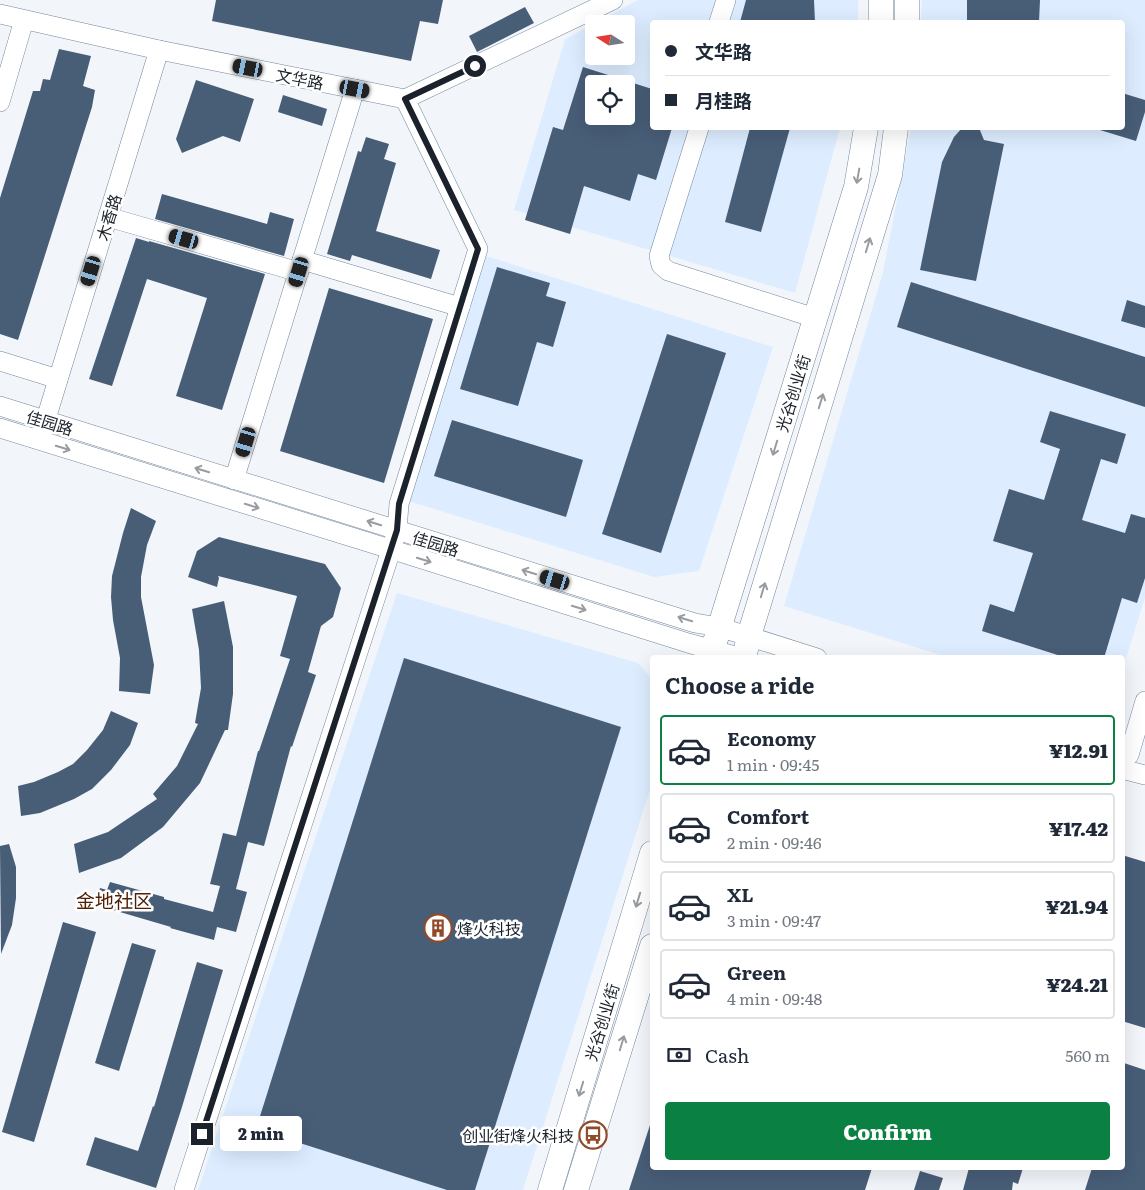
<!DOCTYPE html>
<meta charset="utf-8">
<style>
body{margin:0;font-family:Literata,"Noto Sans SC",serif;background:#f6f6f7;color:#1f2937;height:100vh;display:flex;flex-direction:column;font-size:19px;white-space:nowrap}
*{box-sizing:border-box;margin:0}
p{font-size:16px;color:#747a83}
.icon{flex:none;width:28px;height:28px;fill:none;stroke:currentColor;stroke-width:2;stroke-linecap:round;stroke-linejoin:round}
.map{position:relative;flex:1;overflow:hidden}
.sheet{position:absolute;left:650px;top:655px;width:475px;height:515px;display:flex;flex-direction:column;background:#fff;border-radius:5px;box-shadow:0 5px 20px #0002}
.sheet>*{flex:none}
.guide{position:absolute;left:650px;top:20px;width:475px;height:110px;border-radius:5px;box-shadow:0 5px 20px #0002;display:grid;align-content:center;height:110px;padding:0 15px;background:#fff}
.needle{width:32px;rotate:282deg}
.fabs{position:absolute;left:585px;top:15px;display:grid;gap:10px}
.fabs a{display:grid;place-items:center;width:50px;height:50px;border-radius:5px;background:#fff;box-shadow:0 5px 20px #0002;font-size:25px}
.end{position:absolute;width:22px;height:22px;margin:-11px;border:6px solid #1b222b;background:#fff;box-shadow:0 0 0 2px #fff}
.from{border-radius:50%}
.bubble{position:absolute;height:35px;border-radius:5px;background:#fff;box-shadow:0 5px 20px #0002;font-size:16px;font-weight:800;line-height:35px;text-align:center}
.car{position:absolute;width:15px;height:30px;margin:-15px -8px;border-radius:6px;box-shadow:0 0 4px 1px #0007;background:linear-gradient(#222 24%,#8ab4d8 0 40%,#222 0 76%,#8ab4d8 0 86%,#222 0)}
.guide b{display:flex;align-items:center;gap:18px;height:48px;font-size:19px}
.guide b+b{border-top:1px solid #e0e1e3}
.guide i{width:12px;height:12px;background:#1f2937}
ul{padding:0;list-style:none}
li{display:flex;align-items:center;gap:15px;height:70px;margin:0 10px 8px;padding:0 5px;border:2px solid #e0e1e3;border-radius:5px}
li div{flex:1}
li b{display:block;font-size:19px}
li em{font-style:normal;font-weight:800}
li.active{border-color:#0b8043}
li>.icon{width:45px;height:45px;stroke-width:1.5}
h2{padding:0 15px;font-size:22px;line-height:60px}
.pay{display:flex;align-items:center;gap:12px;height:55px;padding:0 15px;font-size:19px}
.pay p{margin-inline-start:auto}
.action{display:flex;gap:10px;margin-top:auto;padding:10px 15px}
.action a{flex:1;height:58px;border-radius:5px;background:#0b8043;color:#fff;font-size:20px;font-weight:800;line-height:58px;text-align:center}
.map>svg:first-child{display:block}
.built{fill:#ddedff;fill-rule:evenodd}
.building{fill:#485e77;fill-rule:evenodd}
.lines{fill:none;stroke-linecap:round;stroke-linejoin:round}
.minor-casing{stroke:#74879d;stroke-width:20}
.major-casing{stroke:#74879d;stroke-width:25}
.minor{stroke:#fff;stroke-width:19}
.major{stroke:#fff;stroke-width:24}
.oneway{stroke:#989ca0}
.route{stroke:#1b222b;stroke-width:6}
.labels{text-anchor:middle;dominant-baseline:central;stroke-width:5;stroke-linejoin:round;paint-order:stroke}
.street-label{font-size:16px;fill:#1b222b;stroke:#fff}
.poi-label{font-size:16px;fill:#1b222b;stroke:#fff;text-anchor:start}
.quarter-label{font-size:19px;fill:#4f1f06;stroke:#fff}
</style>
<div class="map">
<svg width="1145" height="1190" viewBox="0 0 1145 1190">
<rect width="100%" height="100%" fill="#f2f6fb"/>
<g class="built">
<path d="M638 0H858V22H652V128H840L795 293 514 210 565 39ZM594 24H626V56H594ZM594 84H626V116H594Z"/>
<polygon points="922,0 1145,0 1145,598 1123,668 1122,658 947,657 784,606 883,272 911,128 1122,128 1122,22 921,22"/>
<polygon points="486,256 773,347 699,571 654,577 405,500"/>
<polygon points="397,593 638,663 652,679 652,783 523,1190 198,1190"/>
</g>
<g class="building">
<polygon points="216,0 443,0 438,24 420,21 411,61 212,21"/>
<polygon points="746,0 814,0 815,22 740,22"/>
<polygon points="967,0 1040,0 1039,22 967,22"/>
<polygon points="525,7 534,23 477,52 469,36"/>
<polygon points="59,49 91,56 83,86 95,90 92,107 18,340 0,334 0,198 33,91 40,91 43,79 50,80"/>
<path d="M583 67 652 89V128H672L656 180 638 174 630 201 584 186 570 234 525 220 553 127 563 130ZM594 84H626V116H594Z"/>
<polygon points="196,80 254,99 240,142 223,136 182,153 176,139"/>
<polygon points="1122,93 1145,100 1145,112 1136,141 1100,130 1101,128 1122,128"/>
<polygon points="283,95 327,109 322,126 278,112"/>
<polygon points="750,128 790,128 761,232 725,222"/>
<polygon points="962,128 979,128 984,140 1004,144 976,281 920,270 942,162 954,137"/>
<polygon points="366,137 389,144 384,159 396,163 376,231 440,250 431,279 352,255 350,261 327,254 358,151 361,152"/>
<polygon points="162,194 267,224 270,212 294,219 284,256 155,219"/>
<polygon points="136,238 149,242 149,241 265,274 222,410 176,396 207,298 147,279 112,386 89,379"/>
<polygon points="497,267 550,283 546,296 566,302 553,347 537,342 518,406 460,389"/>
<polygon points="911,282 1145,357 1145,407 897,327"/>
<polygon points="329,288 433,319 384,483 280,451"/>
<polygon points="1127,300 1145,306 1145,328 1121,321"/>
<polygon points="667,334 726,353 661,553 602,534"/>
<polygon points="1050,411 1126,434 1117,464 1101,459 1082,520 1125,533 1131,514 1145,518 1145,578 1137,603 1122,598 1104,658 1067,658 982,631 990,604 1014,612 1033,553 993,541 1009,489 1044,500 1060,449 1040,442"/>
<polygon points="452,420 583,460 566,517 434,476"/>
<polygon points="131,508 156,521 147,545 141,577 141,597 154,665 150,694 119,691 120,658 113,620 111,597 112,576 123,533"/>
<polygon points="219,537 325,564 341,588 333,617 321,626 308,672 316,675 292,747 291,746 264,846 248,842 236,889 247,892 236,932 217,927 214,940 170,928 171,927 96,905 100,888 107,890 110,882 164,897 164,899 213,912 220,886 210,884 223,833 236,836 258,751 259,751 290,659 280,656 297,596 218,576 219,578 217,587 188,577 197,551"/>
<polygon points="224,601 233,647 233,694 228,730 225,730 200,783 163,827 121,858 79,873 74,844 108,832 157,799 153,794 177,766 198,724 195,723 201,688 199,650 192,609"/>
<polygon points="404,658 621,727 475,1190 447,1190 256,1129"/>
<polygon points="111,711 138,723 130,745 111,770 92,789 74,799 40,813 21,816 18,786 34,782 58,772 73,764 87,750 103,730"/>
<polygon points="9,844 16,867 16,898 12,925 1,954 0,846"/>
<polygon points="1122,855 1145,862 1145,1028 1122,1021"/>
<polygon points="63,922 96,932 34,1142 2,1132"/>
<polygon points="132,943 156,950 119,1071 95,1063"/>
<polygon points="197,962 223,970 182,1107 156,1188 86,1165 95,1137 138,1151 153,1106 154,1107"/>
<polygon points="1124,1063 1145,1070 1145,1190 1085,1190 1092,1168 1122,1168 1122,1069"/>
<polygon points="650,1125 652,1125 652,1168 872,1168 865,1190 629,1190"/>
<polygon points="969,1168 1023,1168 1018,1184 1013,1182 1012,1190 963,1190"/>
<polygon points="920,1171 943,1178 939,1190 914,1190"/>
</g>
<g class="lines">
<g class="minor-casing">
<g id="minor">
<polyline points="0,14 159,50 405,99 613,0"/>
<polyline points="719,22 726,0"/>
<polyline points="0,102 24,20"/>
<polyline points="699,128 659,256 661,265 668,271 815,318"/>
<polyline points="108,217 299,272"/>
<polyline points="302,260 460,307"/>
<polyline points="0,361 58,379"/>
<polyline points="0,406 695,623 719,627 817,658"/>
<polyline points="0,428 374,544 688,643 742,658"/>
<polyline points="42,432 159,50"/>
<polyline points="234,480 355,89"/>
<polyline points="1129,755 1145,701"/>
<polyline points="1122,769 1145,775"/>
<polyline points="184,1190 391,550 397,531 399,504 478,249 405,99"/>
</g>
</g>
<g class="major-casing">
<g id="major">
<polyline points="881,22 881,0"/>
<polyline points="907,22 907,0"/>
<polyline points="710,658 856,187 866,128"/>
<polyline points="744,658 749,636 890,175 896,128"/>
<polyline points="550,1190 652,853"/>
<polyline points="576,1190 652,946"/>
</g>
</g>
<use href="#minor" class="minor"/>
<use href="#major" class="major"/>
</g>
<defs><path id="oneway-shaft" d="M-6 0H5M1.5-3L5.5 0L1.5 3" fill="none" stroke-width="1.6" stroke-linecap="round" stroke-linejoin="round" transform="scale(1.25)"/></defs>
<g class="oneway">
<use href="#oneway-shaft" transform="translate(858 176) rotate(100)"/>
<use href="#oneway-shaft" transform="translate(868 245) rotate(-73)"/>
<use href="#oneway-shaft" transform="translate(821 401) rotate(-73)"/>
<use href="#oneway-shaft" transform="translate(63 448) rotate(17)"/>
<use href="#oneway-shaft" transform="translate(775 448) rotate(107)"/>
<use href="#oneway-shaft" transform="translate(202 470) rotate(-163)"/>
<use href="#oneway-shaft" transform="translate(252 506) rotate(17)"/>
<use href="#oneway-shaft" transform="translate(374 523) rotate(-163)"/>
<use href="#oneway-shaft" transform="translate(424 560) rotate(17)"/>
<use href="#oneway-shaft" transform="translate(529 572) rotate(-163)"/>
<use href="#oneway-shaft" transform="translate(763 590) rotate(-73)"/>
<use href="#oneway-shaft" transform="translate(579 608) rotate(17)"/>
<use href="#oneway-shaft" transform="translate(685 619) rotate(-163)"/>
<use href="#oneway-shaft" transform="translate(638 900) rotate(107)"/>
<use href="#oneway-shaft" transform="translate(622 1043) rotate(-73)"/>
<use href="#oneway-shaft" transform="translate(581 1089) rotate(107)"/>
</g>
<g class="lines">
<polyline class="route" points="202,1134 397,530 399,504 478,249 405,99 475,66"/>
</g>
<defs>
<g id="building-ring" transform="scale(1.4375)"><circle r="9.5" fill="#fff" stroke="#914927" stroke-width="1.5"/><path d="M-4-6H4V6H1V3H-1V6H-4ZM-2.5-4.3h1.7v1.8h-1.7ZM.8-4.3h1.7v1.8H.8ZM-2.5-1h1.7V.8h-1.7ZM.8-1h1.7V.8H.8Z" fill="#914927"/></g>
<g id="bus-ring" transform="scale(1.4375)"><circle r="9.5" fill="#fff" stroke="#914927" stroke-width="1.5"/><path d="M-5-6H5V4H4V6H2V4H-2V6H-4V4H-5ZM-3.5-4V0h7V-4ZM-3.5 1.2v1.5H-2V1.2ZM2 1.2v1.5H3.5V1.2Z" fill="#914927"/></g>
</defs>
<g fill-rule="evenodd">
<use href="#building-ring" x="438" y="928"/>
<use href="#bus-ring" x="593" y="1135"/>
</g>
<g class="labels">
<g class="street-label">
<text transform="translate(300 78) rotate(11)">文华路</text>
<text transform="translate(108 217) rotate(-73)">木香路</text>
<text transform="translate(792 393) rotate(-73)">光谷创业街</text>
<text transform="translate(50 422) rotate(17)">佳园路</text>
<text transform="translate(436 543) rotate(17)">佳园路</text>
<text transform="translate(601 1022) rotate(-73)">光谷创业街</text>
</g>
<g class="poi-label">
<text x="457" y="928">烽火科技</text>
<text x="574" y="1135" text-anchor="end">创业街烽火科技</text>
</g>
<g class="quarter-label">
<text x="114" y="900">金地社区</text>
</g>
</g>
</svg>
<div class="fabs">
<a><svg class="needle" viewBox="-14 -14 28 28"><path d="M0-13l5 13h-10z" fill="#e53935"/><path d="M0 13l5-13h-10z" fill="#747a83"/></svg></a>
<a><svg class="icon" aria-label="locate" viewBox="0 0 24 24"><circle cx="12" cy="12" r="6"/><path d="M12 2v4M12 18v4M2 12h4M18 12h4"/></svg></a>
</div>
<i class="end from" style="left:475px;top:66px"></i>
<i class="end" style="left:202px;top:1134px"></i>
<div class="bubble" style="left:220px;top:1116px;width:82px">2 min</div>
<i class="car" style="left:248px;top:68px;rotate:281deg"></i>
<i class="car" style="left:355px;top:89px;rotate:101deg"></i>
<i class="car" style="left:184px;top:239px;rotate:286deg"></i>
<i class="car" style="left:91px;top:271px;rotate:197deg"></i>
<i class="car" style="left:299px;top:272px;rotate:197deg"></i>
<i class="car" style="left:246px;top:442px;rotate:197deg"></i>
<i class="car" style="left:555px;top:580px;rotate:287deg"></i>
<div class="guide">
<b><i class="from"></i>文华路</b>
<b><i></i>月桂路</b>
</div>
<section class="sheet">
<h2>Choose a ride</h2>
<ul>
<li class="active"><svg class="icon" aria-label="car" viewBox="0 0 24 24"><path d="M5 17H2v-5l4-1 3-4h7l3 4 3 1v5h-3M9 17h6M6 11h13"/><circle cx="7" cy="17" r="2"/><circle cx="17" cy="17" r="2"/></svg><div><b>Economy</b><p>1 min · 09:45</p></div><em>¥12.91</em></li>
<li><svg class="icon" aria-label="car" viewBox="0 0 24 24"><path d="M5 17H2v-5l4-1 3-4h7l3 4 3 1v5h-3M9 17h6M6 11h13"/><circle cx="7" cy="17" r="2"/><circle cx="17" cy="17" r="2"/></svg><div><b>Comfort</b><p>2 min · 09:46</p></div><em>¥17.42</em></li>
<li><svg class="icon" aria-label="car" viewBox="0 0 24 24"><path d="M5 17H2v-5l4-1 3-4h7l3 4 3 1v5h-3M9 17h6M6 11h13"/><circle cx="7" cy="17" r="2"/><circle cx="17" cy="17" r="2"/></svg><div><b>XL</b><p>3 min · 09:47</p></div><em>¥21.94</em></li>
<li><svg class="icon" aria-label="car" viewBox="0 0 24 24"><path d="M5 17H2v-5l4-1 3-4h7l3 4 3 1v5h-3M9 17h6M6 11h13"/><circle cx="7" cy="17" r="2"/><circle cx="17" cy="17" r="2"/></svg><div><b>Green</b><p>4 min · 09:48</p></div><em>¥24.21</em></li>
</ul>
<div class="pay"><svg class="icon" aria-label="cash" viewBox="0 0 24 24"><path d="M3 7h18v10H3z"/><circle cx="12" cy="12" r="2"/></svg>Cash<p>560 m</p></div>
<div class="action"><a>Confirm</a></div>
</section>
</div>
